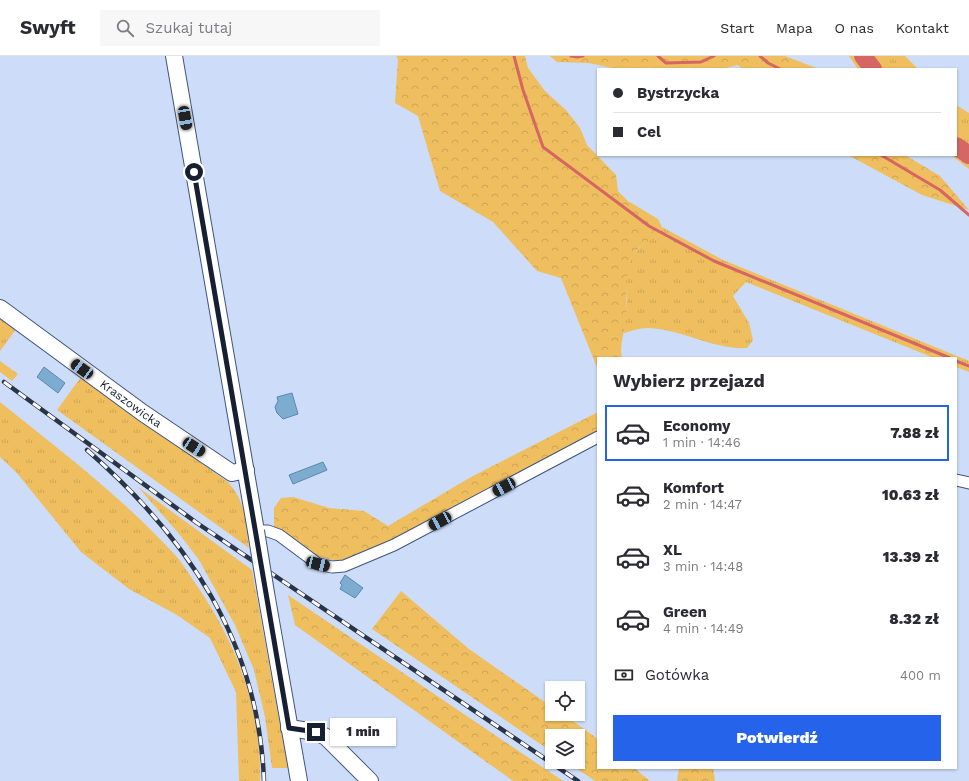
<!DOCTYPE html>
<html lang="pl">
<meta charset="utf-8">
<style>
body{margin:0;font-family:"Work Sans",sans-serif;background:#f7f7f7;color:#2b2b33;height:100vh;display:flex;flex-direction:column;font-size:15px;white-space:nowrap}
*{box-sizing:border-box;margin:0}
p{font-size:13px;color:#7c7c81}
.icon{flex:none;width:22px;height:22px;fill:none;stroke:currentColor;stroke-width:2;stroke-linecap:round;stroke-linejoin:round}
.map{position:relative;flex:1;overflow:hidden}
.panel{position:absolute;left:597px;top:301px;width:360px;height:412px;display:flex;flex-direction:column;background:#fff;border-radius:0px;box-shadow:0 1px 3px #0004}
.panel>*{flex:none}
.top-card{position:absolute;left:597px;top:12px;width:360px;height:88px;border-radius:0px;box-shadow:0 1px 3px #0004;display:grid;align-content:center;height:88px;padding:0 16px;background:#fff}
.tools{position:absolute;left:545px;top:625px;display:grid;gap:8px}
.tools a{display:grid;place-items:center;width:40px;height:40px;border-radius:0px;background:#fff;box-shadow:0 1px 3px #0004;font-size:20px}
.end{position:absolute;width:18px;height:18px;margin:-9px;border:5px solid #172032;background:#fff;box-shadow:0 0 0 2px #fff}
.from{border-radius:50%}
.bubble{position:absolute;height:28px;border-radius:0px;background:#fff;box-shadow:0 1px 3px #0004;font-size:13px;font-weight:800;line-height:28px;text-align:center}
.car{position:absolute;width:12px;height:24px;margin:-12px -6px;border-radius:5px;box-shadow:0 0 3px 1px #0007;background:linear-gradient(#222 24%,#8ab4d8 0 40%,#222 0 76%,#8ab4d8 0 86%,#222 0)}
.top-card b{display:flex;align-items:center;gap:14px;height:38px;font-size:15px}
.top-card b+b{border-top:1px solid #e1e1e2}
.top-card i{width:10px;height:10px;background:#2b2b33}
ul{padding:0;list-style:none}
li{display:flex;align-items:center;gap:12px;height:56px;margin:0 8px 6px;padding:0 8px;border:2px solid transparent;border-radius:0px}
li div{flex:1}
li b{display:block;font-size:15px}
li em{font-style:normal;font-weight:800}
li.current{border-color:#2563eb}
li>.icon{width:36px;height:36px;stroke-width:1.5}
h2{padding:0 16px;font-size:18px;line-height:48px}
.pay{display:flex;align-items:center;gap:10px;height:44px;padding:0 16px;font-size:15px}
.pay p{margin-inline-start:auto}
.button{display:flex;gap:8px;margin-top:auto;padding:8px 16px}
.button a{flex:1;height:46px;border-radius:0px;background:#2563eb;color:#fff;font-size:16px;font-weight:800;line-height:46px;text-align:center}
header{display:flex;align-items:center;gap:24px;box-sizing:border-box;height:56px;padding:0 20px;background:#fff;border-bottom:1px solid #e1e1e2}
header strong{font-size:19px}
nav{display:flex;gap:22px;margin-inline-start:auto;font-size:14px}
.search{width:280px;height:36px;background:#f7f7f7;display:flex;align-items:center;gap:10px;box-sizing:border-box;padding:0 14px;border-radius:0px;color:#7c7c81;font-size:15px}
.map>svg:first-child{display:block}
.grass{fill:url(#grass-tufts)}
.forest{fill:url(#forest-crowns)}
.lines{fill:none;stroke-linecap:round;stroke-linejoin:round}
.stream{stroke:#d56664;stroke-width:3}
.river{stroke:#d56664;stroke-width:18}
.building{fill:#7dacd1;stroke:#5a88ab}
.street-casing{stroke:#3f547e;stroke-width:13}
.secondary-casing{stroke:#3f547e;stroke-width:18}
.street{stroke:#fff;stroke-width:11}
.secondary{stroke:#fff;stroke-width:16}
.rail-casing{stroke:#2a3447;stroke-width:4.5}
.rail{stroke:#fcfcfc;stroke-width:3;stroke-dasharray:9;stroke-linecap:butt}
.secondary-bridge-casing{stroke:#3f547e;stroke-width:18;stroke-linecap:butt}
.secondary-bridge{stroke:#fff;stroke-width:16}
.route{stroke:#172032;stroke-width:5}
.labels{text-anchor:middle;dominant-baseline:central;stroke-width:4;stroke-linejoin:round;paint-order:stroke}
.street-label{font-size:12px;fill:#172032;stroke:#fcfcfc}
</style>
<header>
<strong>Swyft</strong>
<div class="search"><svg class="icon" aria-label="search" viewBox="0 0 24 24"><circle cx="10" cy="10" r="6"/><path d="M15 15l6 6"/></svg>Szukaj tutaj</div>
<nav><a>Start</a><a>Mapa</a><a>O nas</a><a>Kontakt</a></nav>
</header>
<div class="map">
<svg width="969" height="725" viewBox="0 0 969 725">
<defs>
<pattern id="grass-tufts" width="24" height="20" patternUnits="userSpaceOnUse"><rect width="24" height="20" fill="#efbf5f"/><path d="M3 7l-1-3M5 7V3M7 7l1-3M15 17l-1-3M17 17v-4M19 17l1-3" fill="none" stroke="#cca453"/></pattern>
<pattern id="forest-crowns" width="20" height="18" patternUnits="userSpaceOnUse"><rect width="20" height="18" fill="#efbf5f"/><path d="M2 6a3 3 0 1 1 6 0M12 15a3 3 0 1 1 6 0" fill="none" stroke="#cca453"/></pattern>
</defs>
<rect width="100%" height="100%" fill="#ccdcf9"/>
<g class="grass">
<polygon points="849,0 905,0 918,13 858,13"/>
<polygon points="956,49 969,57 969,113 951,99 956,99"/>
<path d="M662 171 723 204 969 305V316L956 311V302H934L746 226 733 240 749 267 753 284 747 292C713 294 682 273 648 272 640 272 631 275 624 277L627 246 625 217 633 199 646 185 657 181Z"/>
<polygon points="0,262 17,272 0,295"/>
<polygon points="0,305 18,318 12,325 0,316"/>
<path d="M81 321 228 426C247 448 245 464 249 492L57 354Z"/>
<path d="M0 346C61 395 123 442 176 500 183 508 189 518 195 527 236 585 262 654 260 725H239L236 636 210 582 177 559 129 533 81 496 16 416 0 401Z"/>
<polygon points="138,431 252,514 288,712 272,712 265,661 254,614 235,569 199,504 180,479"/>
</g>
<g class="forest">
<path d="M396 0H525L528 12 545 35 566 54 580 72 587 89 616 119 618 135 628 145 658 163 662 171 657 181C616 197 629 232 626 266 624 278 619 290 622 302H598V314L561 222 537 215 493 166 440 135 418 60 395 47 398 3Z"/>
<polygon points="550,0 785,0 819,13 742,13 738,9 722,13 617,13 589,7 557,6"/>
<polygon points="848,99 905,99 940,120 969,154 922,139"/>
<path d="M598 356V375L368 497C361 499 352 503 344 504 318 507 294 486 274 471V452L281 442 293 441 329 452 364 455 388 470 471 421Z"/>
<polygon points="401,535 469,593 552,651 552,658 563,658 598,683 598,712 634,712 650,725 595,725 567,706 578,706 578,680 552,680 552,696 372,573"/>
<polygon points="288,539 563,725 513,725 295,569"/>
<polygon points="679,712 713,712 715,725 677,725"/>
</g>
<g class="lines">
<g class="stream">
<polyline points="514,0 523,34 543,91 649,170 714,205 950,302"/>
<polyline points="571,0 577,1 583,0"/>
<polyline points="658,0 666,7 701,6 714,0"/>
<polyline points="760,0 768,7 780,13"/>
<polyline points="881,99 940,134 969,159"/>
<polyline points="956,305 969,310"/>
</g>
<g class="river">
<polyline points="863,0 873,13"/>
<polyline points="956,90 969,99"/>
</g>
</g>
<g class="building">
<polygon points="44,311 65,327 58,337 37,321"/>
<polygon points="292,337 298,358 283,363 277,357 275,351 278,345 277,341"/>
<polygon points="323,406 327,414 293,428 289,419"/>
<polygon points="345,519 363,532 355,542 340,533 342,529 340,527"/>
</g>
<g class="lines">
<g class="street-casing">
<g id="street">
<polyline points="956,424 969,427"/>
<polyline points="256,475 268,475 279,479 318,508 332,511 344,510 394,489 598,381"/>
</g>
</g>
<g class="secondary-casing">
<g id="secondary">
<polyline points="174,0 256,475"/>
<path id="s1" d="M0 252 143 357 232 417 246 414"/>
<polyline points="266,537 299,725"/>
<polyline points="289,672 316,676 326,681 370,725"/>
</g>
</g>
<use href="#street" class="street"/>
<use href="#secondary" class="secondary"/>
<g class="rail-casing">
<g id="rail">
<polyline points="4,326 197,467 578,725"/>
<path d="M87 394C188 482 259 587 264 725"/>
</g>
</g>
<use href="#rail" class="rail"/>
<g class="secondary-bridge-casing">
<polyline id="secondary-bridge" points="256,475 266,537"/>
</g>
<use href="#secondary-bridge" class="secondary-bridge"/>
</g>
<g class="lines">
<polyline class="route" points="194,116 289,672 316,676"/>
</g>
<g class="labels">
<g class="street-label">
<text stroke="none"><textPath href="#s1" startOffset="162">Kraszowicka</textPath></text>
</g>
</g>
</svg>
<div class="tools">
<a><svg class="icon" aria-label="locate" viewBox="0 0 24 24"><circle cx="12" cy="12" r="6"/><path d="M12 2v4M12 18v4M2 12h4M18 12h4"/></svg></a>
<a><svg class="icon" aria-label="layers" viewBox="0 0 24 24"><path d="M12 4l9 5-9 5-9-5zM3 14l9 5 9-5"/></svg></a>
</div>
<i class="end from" style="left:194px;top:116px"></i>
<i class="end" style="left:316px;top:676px"></i>
<div class="bubble" style="left:330px;top:662px;width:66px">1 min</div>
<i class="car" style="left:185px;top:62px;rotate:170deg"></i>
<i class="car" style="left:82px;top:313px;rotate:306deg"></i>
<i class="car" style="left:194px;top:391px;rotate:123deg"></i>
<i class="car" style="left:504px;top:431px;rotate:242deg"></i>
<i class="car" style="left:440px;top:465px;rotate:241deg"></i>
<i class="car" style="left:318px;top:508px;rotate:104deg"></i>
<div class="top-card">
<b><i class="from"></i>Bystrzycka</b>
<b><i></i>Cel</b>
</div>
<section class="panel">
<h2>Wybierz przejazd</h2>
<ul>
<li class="current"><svg class="icon" aria-label="car" viewBox="0 0 24 24"><path d="M5 17H2v-5l4-1 3-4h7l3 4 3 1v5h-3M9 17h6M6 11h13"/><circle cx="7" cy="17" r="2"/><circle cx="17" cy="17" r="2"/></svg><div><b>Economy</b><p>1 min · 14:46</p></div><em>7.88 zł</em></li>
<li><svg class="icon" aria-label="car" viewBox="0 0 24 24"><path d="M5 17H2v-5l4-1 3-4h7l3 4 3 1v5h-3M9 17h6M6 11h13"/><circle cx="7" cy="17" r="2"/><circle cx="17" cy="17" r="2"/></svg><div><b>Komfort</b><p>2 min · 14:47</p></div><em>10.63 zł</em></li>
<li><svg class="icon" aria-label="car" viewBox="0 0 24 24"><path d="M5 17H2v-5l4-1 3-4h7l3 4 3 1v5h-3M9 17h6M6 11h13"/><circle cx="7" cy="17" r="2"/><circle cx="17" cy="17" r="2"/></svg><div><b>XL</b><p>3 min · 14:48</p></div><em>13.39 zł</em></li>
<li><svg class="icon" aria-label="car" viewBox="0 0 24 24"><path d="M5 17H2v-5l4-1 3-4h7l3 4 3 1v5h-3M9 17h6M6 11h13"/><circle cx="7" cy="17" r="2"/><circle cx="17" cy="17" r="2"/></svg><div><b>Green</b><p>4 min · 14:49</p></div><em>8.32 zł</em></li>
</ul>
<div class="pay"><svg class="icon" aria-label="cash" viewBox="0 0 24 24"><path d="M3 7h18v10H3z"/><circle cx="12" cy="12" r="2"/></svg>Gotówka<p>400 m</p></div>
<div class="button"><a>Potwierdź</a></div>
</section>
</div>
